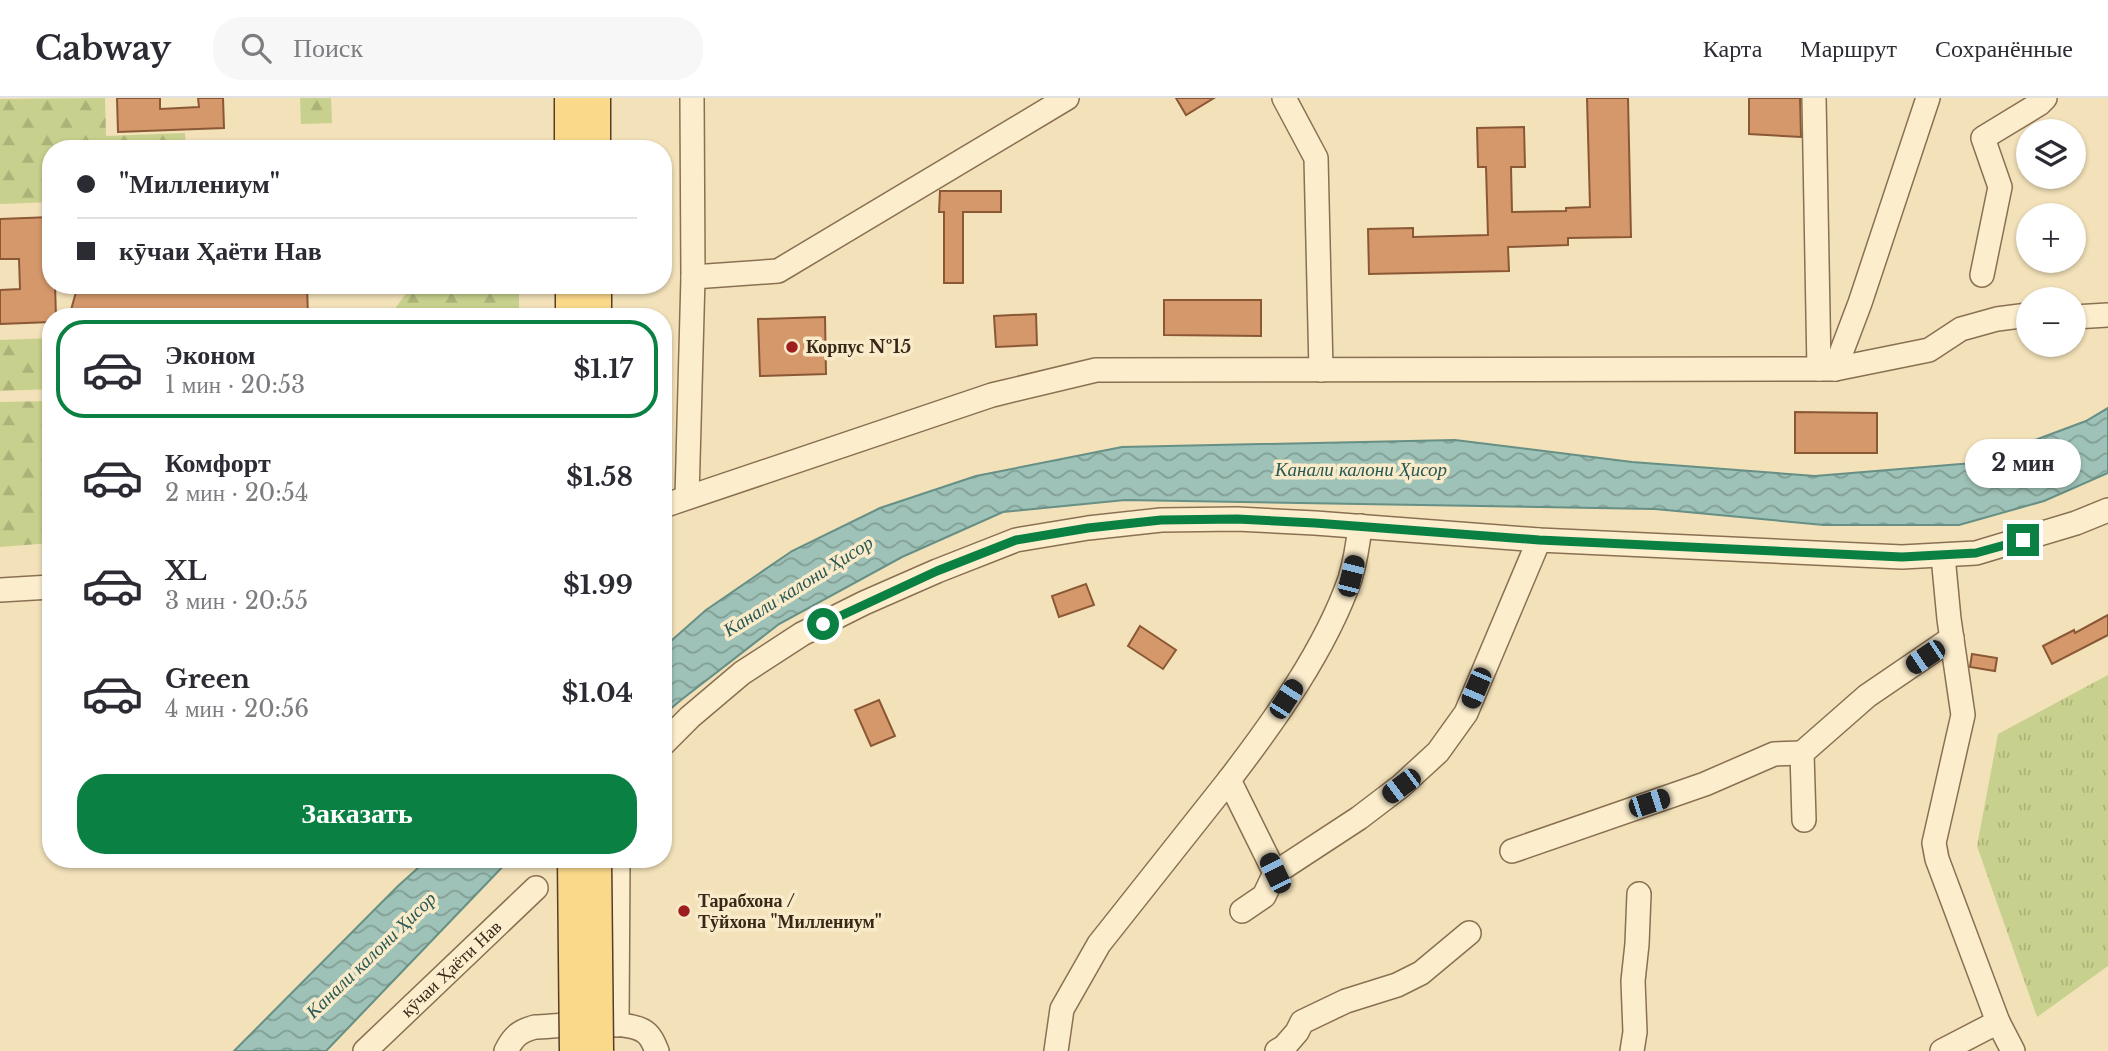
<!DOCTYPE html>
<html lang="ru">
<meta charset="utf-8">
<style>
body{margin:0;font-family:"Libre Baskerville",serif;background:#f7f7f7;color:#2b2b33;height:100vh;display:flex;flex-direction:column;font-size:26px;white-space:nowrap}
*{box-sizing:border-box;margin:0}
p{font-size:23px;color:#7c7c81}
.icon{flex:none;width:38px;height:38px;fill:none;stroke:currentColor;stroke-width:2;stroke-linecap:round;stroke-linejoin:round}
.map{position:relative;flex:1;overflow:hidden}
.panel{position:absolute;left:42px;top:210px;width:630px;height:560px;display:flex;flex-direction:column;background:#fff;border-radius:28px;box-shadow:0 2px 5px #0004}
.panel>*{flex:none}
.guide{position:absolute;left:42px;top:42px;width:630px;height:154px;border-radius:28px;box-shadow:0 2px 5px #0004;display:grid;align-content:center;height:154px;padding:0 35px;background:#fff}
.fabs{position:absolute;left:2016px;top:21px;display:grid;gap:14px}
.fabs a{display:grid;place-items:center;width:70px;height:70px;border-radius:50%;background:#fff;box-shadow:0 2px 5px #0004;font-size:35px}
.end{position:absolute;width:32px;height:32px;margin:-16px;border:9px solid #0b8043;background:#fff;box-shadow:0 0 0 4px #fff}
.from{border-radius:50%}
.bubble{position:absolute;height:49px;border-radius:24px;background:#fff;box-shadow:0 2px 5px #0004;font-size:23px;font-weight:700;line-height:49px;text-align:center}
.car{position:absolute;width:21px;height:42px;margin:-21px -10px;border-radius:9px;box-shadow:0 0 5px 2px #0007;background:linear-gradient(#222 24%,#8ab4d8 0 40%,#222 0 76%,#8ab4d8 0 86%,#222 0)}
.guide b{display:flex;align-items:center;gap:24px;height:66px;font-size:26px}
.guide b+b{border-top:2px solid #e1e1e2}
.guide i{width:18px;height:18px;background:#2b2b33}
ul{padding:12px 0 0;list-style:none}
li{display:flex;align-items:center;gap:21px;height:98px;margin:0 14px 10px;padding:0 21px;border:4px solid transparent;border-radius:28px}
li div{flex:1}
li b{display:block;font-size:26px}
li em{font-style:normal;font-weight:700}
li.selected{border-color:#0b8043}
li>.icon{width:63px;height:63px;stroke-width:1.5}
.primary-button{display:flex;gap:14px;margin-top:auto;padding:14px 35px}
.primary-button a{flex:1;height:80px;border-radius:28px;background:#0b8043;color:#fff;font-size:28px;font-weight:700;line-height:80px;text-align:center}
header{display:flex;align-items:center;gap:42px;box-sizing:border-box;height:98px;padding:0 35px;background:#fff;border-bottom:2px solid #e1e1e2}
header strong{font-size:33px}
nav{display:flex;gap:38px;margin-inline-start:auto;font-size:24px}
.search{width:490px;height:63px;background:#f7f7f7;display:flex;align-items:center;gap:18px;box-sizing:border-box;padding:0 24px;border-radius:28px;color:#7c7c81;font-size:26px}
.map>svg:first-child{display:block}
.grass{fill:url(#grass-tufts)}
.forest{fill:url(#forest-firs)}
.water{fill:url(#water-waves);stroke:#668f85;stroke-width:2}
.building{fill:#d4986b;stroke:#8b5836;stroke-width:2}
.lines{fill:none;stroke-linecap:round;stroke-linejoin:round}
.minor-casing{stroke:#8a7052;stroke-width:26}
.major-casing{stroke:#563e28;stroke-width:33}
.minor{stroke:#fceecd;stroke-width:23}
.major{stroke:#fbd98b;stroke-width:30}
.major-bridge-casing{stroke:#563e28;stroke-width:33;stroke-linecap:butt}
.major-bridge{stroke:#fbd98b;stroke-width:30}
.route{stroke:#0b8043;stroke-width:9}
.poi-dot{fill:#9e1d1d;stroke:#f9ebc9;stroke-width:2.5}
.labels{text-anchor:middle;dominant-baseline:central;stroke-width:7;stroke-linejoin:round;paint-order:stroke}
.poi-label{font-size:18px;font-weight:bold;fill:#372819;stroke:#f9ebc9;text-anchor:start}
.street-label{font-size:18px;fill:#372819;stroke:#f9ebc9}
.water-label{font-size:19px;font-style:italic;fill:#275856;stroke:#f9ebc9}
</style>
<header>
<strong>Cabway</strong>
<div class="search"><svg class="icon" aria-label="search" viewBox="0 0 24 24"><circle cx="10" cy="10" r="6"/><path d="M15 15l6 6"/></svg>Поиск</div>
<nav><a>Карта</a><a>Маршрут</a><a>Сохранённые</a></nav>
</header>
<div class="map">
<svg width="2108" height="953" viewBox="0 0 2108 953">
<defs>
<pattern id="grass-tufts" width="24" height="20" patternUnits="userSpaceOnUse" patternTransform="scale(1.75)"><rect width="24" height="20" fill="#c8d08d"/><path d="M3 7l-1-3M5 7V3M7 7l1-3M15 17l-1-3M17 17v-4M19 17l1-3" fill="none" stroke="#acb379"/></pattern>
<pattern id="forest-firs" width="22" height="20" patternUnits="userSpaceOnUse" patternTransform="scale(1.75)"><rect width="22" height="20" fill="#c8d08d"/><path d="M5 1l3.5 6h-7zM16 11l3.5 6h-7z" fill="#acb379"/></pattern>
<pattern id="water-waves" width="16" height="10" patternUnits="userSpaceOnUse" patternTransform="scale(1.75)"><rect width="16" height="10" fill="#9ec2b7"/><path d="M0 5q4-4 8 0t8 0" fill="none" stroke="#829e94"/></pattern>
</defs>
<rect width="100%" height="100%" fill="#f2e1b9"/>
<polygon class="grass" points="2108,577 2108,868 2037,919 1977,748 1998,636"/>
<g class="forest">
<polygon points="105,0 106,38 185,35 186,51 51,51 51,104 0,106 0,1"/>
<polygon points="300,0 331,0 332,25 301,26"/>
<polygon points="412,187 519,187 519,219 389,219"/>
<polygon points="51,240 51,291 0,293 0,242"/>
<polygon points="51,303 51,445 0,449 0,304"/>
</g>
<g class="water">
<polygon points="2108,310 2108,375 2044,403 1959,427 1824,427 1655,411 1125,402 1003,414 902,459 779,526 681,602 663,617 663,550 706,512 792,453 880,410 976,378 1122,349 1455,342 1632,364 1815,378 1973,365 2086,323"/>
<polygon points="428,761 510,761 326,953 234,953 398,788"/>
</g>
<g class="building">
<polygon points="117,0 160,0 160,11 199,9 198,0 223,0 224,30 118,34"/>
<polygon points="1176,0 1214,0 1186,17"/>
<polygon points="1587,0 1628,0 1631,139 1568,140 1568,147 1508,149 1509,173 1369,176 1368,131 1413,130 1413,139 1488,137 1486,69 1478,69 1477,30 1524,29 1525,69 1511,69 1512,114 1566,113 1566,110 1590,109"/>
<polygon points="1749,0 1800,0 1801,39 1749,36"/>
<polygon points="940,93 1001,93 1001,114 963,114 963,185 944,185 944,114 939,114"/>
<polygon points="51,119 51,187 55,187 56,219 51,219 51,224 0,226 0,192 20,191 19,161 0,161 0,121"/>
<polygon points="78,187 307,187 308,219 69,219"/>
<polygon points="1164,202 1261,202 1261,238 1164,237"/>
<polygon points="1036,216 1037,247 996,249 994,218"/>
<polygon points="825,219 826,276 760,278 758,221"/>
<polygon points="1795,314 1877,315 1877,355 1795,355"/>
<polygon points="1086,486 1094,507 1059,519 1052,498"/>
<polygon points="2108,517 2108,537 2052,566 2043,548 2074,532 2075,535"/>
<polygon points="1140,528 1176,552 1163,571 1128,548"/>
<polygon points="1972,556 1997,560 1995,573 1970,569"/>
<polygon points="879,602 895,638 871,648 855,612"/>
</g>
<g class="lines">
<g class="minor-casing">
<g id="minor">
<polyline points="1284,0 1316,60 1321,272"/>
<polyline points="1814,0 1819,271"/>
<polyline points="1982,177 2000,89 1983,40 2039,6 2045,0"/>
<polyline points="693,179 778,173 1067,0"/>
<polyline points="2074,219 2108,217"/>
<polyline points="1835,271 1860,205 1928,0"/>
<polyline points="687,399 693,179 692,0"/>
<polyline points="663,408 992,297 1096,272 1835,271 1929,252 1961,231 1997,221 2028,217"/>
<polyline points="1943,458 1949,521 1963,617 1934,745 1937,761 1998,924 2013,953"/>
<polyline points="0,492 51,489"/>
<polyline points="663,646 690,619 742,575 802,536 864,505 937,473 1016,442 1088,430 1161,422 1237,421 1315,425 1539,442 1902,459 1976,455 2076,425 2108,412"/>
<path d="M1229 682C1275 622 1325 552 1350 481 1355 464 1358 446 1360 428"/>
<polyline points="1804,722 1802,655 1867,598 1952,540"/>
<polyline points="1512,753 1705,686 1774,656 1802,655"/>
<polyline points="1242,813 1264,798 1275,775"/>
<polyline points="617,927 618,761"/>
<path id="s1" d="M365 953 536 790"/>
<path d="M506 953C513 939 519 933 535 929 560 928 626 920 645 934 651 938 654 946 657 953"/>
<polyline points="1056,953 1062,911 1099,846 1229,682 1275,775 1359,720 1401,688 1438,654 1466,615 1539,442"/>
<polyline points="1277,953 1284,949 1297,934 1302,924 1346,903 1397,887 1421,875 1469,835"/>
<polyline points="1632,953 1635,934 1633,883 1637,846 1639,796"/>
<polyline points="1942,953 1998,924"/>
</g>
</g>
<g class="major-casing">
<g id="major">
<polyline points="570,0 570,51"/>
<polyline points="595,0 595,51"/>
<polyline points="571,187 571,219"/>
<polyline points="596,187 596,219"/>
</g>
</g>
<use href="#minor" class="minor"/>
<use href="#major" class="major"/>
<g class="major-bridge-casing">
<g id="major-bridge">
<polyline points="573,761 575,953"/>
<polyline points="596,761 598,953"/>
</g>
</g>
<use href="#major-bridge" class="major-bridge"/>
</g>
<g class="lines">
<polyline class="route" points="823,526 937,473 1016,442 1088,430 1161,422 1237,421 1315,425 1539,442 1902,459 1976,455 2023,442"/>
</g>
<g class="poi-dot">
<circle cx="792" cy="249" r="7"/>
<circle cx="684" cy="813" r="7"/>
</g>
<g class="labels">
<g class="poi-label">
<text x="806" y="249">Корпус №15</text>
<text x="698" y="803">Тарабхона /<tspan x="698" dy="21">Тӯйхона "Миллениум"</tspan></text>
</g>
<g class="street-label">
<text stroke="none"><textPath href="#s1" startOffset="119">кӯчаи Ҳаёти Нав</textPath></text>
</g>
<g class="water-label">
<text x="1361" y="371">Канали калони Ҳисор</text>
<text transform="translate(798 488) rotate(-32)">Канали калони Ҳисор</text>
<text transform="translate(371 857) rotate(-44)">Канали калони Ҳисор</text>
</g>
</g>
</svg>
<div class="fabs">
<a><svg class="icon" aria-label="layers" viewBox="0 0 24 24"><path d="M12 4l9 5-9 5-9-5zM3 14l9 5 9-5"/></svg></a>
<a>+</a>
<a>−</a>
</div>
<i class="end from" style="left:823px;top:526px"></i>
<i class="end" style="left:2023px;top:442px"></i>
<div class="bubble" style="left:1965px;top:341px;width:116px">2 мин</div>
<i class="car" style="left:1351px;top:478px;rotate:14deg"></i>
<i class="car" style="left:1925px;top:559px;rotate:236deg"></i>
<i class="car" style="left:1476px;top:590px;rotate:203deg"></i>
<i class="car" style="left:1286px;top:601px;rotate:33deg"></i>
<i class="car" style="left:1401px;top:688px;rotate:233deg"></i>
<i class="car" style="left:1649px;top:705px;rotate:72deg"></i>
<i class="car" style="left:1275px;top:775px;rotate:334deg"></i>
<div class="guide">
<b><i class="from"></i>&quot;Миллениум&quot;</b>
<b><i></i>кӯчаи Ҳаёти Нав</b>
</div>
<section class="panel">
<ul>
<li class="selected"><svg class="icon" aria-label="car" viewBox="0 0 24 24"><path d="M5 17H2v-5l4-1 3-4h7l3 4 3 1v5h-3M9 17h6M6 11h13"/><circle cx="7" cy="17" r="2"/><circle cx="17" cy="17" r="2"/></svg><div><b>Эконом</b><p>1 мин · 20:53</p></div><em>$1.17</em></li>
<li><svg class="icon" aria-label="car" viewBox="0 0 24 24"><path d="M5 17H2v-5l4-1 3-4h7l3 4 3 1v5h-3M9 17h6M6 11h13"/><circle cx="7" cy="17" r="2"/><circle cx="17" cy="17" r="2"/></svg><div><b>Комфорт</b><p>2 мин · 20:54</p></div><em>$1.58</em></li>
<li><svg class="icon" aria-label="car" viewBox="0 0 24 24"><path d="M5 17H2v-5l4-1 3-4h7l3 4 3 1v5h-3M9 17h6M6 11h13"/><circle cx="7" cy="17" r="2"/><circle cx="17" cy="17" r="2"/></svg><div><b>XL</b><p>3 мин · 20:55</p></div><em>$1.99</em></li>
<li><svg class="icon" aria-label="car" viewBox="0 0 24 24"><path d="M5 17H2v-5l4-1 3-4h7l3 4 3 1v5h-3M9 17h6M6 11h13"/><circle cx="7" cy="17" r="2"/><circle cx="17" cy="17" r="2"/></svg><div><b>Green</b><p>4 мин · 20:56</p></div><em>$1.04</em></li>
</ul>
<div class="primary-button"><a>Заказать</a></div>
</section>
</div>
